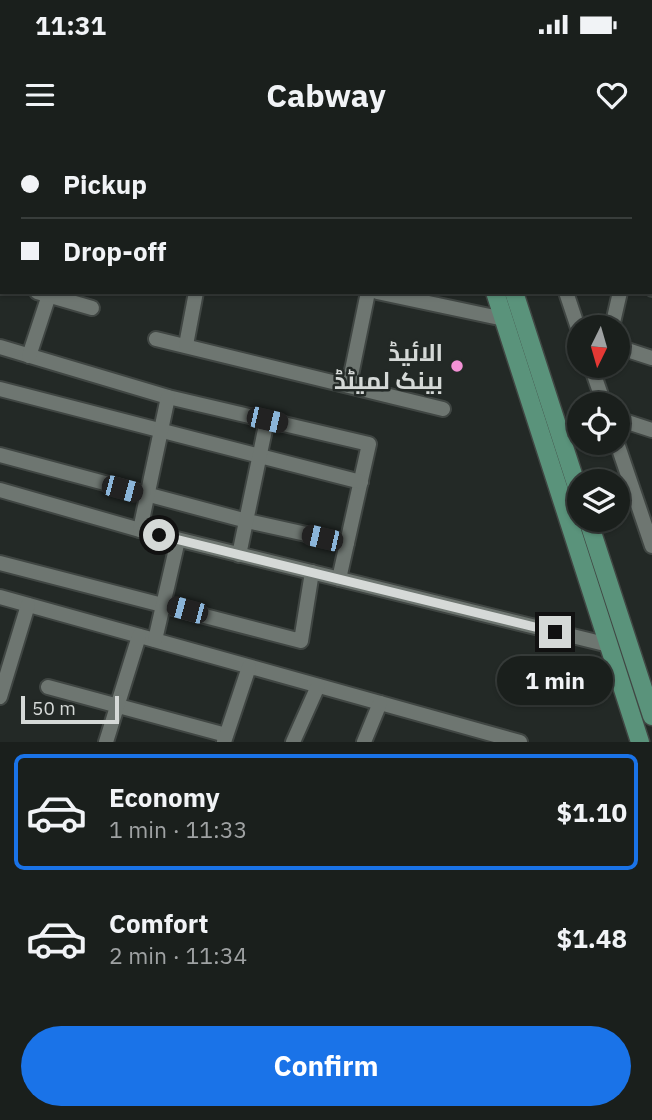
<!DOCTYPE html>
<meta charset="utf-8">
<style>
body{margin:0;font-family:"IBM Plex Sans",Cairo,sans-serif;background:#232725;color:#f1f3f6;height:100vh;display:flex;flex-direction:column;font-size:26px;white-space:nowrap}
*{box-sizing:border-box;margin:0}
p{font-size:23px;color:#9fa2a3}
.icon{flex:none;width:38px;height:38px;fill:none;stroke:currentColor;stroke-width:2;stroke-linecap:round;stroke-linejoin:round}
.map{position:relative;height:602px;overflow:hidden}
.panel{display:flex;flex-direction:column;background:#1a1f1c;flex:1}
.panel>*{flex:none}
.top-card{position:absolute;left:0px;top:0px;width:653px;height:154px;box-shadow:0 2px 5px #0004,0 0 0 2px #383d3b;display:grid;align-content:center;height:154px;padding:0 21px;background:#1a1f1c}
.needle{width:46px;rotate:185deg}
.buttons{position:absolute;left:567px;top:175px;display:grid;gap:14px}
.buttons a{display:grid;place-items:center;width:63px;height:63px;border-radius:50%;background:#1a1f1c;box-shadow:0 2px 5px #0004,0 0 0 2px #383d3b;font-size:35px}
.scale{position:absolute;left:21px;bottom:18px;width:98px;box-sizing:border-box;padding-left:7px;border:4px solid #d5d9d7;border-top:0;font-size:19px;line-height:24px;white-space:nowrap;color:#d5d9d7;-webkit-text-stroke:5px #232926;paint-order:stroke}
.end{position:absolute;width:32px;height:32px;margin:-16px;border:9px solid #d5d9d7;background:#111;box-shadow:0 0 0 4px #111}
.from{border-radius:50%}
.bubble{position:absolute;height:49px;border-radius:24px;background:#1a1f1c;box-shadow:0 2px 5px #0004,0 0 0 2px #383d3b;font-size:23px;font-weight:700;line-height:49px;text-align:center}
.car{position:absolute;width:21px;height:42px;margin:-21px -10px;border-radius:9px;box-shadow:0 0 5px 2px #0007;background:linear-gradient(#222 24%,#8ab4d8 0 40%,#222 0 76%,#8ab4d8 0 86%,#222 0)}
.top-card b{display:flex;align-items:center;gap:24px;height:66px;font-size:26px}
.top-card b+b{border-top:2px solid #383d3b}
.top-card i{width:18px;height:18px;background:#f1f3f6}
ul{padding:12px 0 0;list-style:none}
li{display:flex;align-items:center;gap:21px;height:116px;margin:0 14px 10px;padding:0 7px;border:4px solid transparent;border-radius:10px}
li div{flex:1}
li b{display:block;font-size:26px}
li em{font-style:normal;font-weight:700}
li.on{border-color:#1a73e8}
li>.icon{width:63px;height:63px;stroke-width:1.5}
.primary-button{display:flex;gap:14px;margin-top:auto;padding:14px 21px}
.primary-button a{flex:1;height:80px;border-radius:42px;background:#1a73e8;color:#fff;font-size:28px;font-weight:700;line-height:80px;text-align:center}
.status{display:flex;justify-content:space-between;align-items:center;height:49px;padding:0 35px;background:#1a1f1c;direction:ltr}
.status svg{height:19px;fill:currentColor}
header{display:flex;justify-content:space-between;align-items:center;height:91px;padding:0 21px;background:#1a1f1c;font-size:32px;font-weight:700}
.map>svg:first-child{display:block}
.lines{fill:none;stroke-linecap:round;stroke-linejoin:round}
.canal{stroke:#22885c;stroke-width:14}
.minor-casing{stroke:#404643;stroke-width:18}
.tertiary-casing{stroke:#404643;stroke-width:21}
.secondary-casing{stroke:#404643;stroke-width:21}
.minor{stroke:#6e7671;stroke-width:14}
.tertiary{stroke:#6e7671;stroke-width:18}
.secondary{stroke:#5a937b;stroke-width:18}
.route{stroke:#d5d9d7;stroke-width:9}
.poi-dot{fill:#f391d5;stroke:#232926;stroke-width:2.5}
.labels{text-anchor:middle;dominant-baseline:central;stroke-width:5;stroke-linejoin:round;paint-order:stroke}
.poi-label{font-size:24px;font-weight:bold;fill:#d5d9d7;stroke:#232926;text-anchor:end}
</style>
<div class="status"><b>11:31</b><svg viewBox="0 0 49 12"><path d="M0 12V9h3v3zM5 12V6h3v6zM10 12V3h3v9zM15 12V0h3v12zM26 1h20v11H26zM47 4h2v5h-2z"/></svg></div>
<header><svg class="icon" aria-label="menu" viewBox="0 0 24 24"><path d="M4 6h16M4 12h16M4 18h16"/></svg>Cabway<svg class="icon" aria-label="heart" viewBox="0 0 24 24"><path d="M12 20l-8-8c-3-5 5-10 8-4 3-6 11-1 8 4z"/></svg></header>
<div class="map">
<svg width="652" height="602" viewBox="0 0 652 602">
<rect width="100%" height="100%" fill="#232926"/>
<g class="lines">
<g class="canal">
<polyline points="12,2 13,0"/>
<polyline points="0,38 2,33"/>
</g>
<g class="minor-casing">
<g id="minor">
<polyline points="263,0 273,2"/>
<polyline points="100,2 101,0"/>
<polyline points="651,37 652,33"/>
<polyline points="651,78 652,78"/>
<polyline points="0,142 2,142"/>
<polyline points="651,148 652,149"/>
<polyline points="37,152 92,168"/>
<polyline points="377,152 504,179"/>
<polyline points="566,152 579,191"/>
<polyline points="612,187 620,152"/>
<polyline points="156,199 443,269"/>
<polyline points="186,205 196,152"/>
<polyline points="0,207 168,257 369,304 339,439"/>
<polyline points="618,207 652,218"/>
<polyline points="29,216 50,152"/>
<polyline points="591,226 604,264"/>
<polyline points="349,245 368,152"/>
<polyline points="0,249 361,342"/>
<polyline points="618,279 652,290"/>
<polyline points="617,303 652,406"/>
<polyline points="0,315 247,381 347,403"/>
<polyline points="0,350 140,390 609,505"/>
<polyline points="140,390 168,257"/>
<polyline points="239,415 267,280"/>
<polyline points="0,423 301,501 312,432"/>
<polyline points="0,457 520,602"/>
<polyline points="155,500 178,400"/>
<polyline points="48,547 226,595"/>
<polyline points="0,557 28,465"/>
<polyline points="106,602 139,496"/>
<polyline points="224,602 249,527"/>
<polyline points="293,602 318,546"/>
<polyline points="364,602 380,563"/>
</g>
</g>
<g class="tertiary-casing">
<g id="tertiary">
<polyline points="44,2 45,0"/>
<polyline points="0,129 2,124"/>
</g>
</g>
<g class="secondary-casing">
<g id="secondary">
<polyline points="445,0 446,2"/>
<polyline points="463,0 464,2"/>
<polyline points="495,152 640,602"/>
<polyline points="514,152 579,353"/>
<polyline points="588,380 652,576"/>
</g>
</g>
<use href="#minor" class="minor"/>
<use href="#tertiary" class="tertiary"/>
<use href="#secondary" class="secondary"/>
</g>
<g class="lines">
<polyline class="route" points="159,395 555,492"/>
</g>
<circle class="poi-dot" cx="457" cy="226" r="7"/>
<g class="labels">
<g class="poi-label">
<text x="443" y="212">الائیڈ<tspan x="443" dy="28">بینک لمیٹڈ</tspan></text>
</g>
</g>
</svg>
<div class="buttons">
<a><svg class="needle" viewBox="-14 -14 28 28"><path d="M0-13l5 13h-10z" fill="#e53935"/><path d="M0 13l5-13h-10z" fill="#9fa2a3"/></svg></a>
<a><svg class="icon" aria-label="locate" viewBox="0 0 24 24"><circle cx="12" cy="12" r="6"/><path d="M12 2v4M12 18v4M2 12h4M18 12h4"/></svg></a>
<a><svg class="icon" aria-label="layers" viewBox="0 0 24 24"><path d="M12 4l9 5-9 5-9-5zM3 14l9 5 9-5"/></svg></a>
</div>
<div class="scale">50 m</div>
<i class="end from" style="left:159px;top:395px"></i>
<i class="end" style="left:555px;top:492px"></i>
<div class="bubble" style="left:497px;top:516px;width:116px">1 min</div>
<i class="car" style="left:267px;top:280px;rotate:103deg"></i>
<i class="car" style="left:122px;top:349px;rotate:105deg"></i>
<i class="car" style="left:322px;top:398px;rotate:283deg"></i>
<i class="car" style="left:187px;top:470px;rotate:285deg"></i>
<div class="top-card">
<b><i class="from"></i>Pickup</b>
<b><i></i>Drop-off</b>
</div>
</div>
<section class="panel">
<ul>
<li class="on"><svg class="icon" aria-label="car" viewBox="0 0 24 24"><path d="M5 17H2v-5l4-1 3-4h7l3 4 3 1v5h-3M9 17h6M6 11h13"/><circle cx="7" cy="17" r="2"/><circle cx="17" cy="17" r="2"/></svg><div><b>Economy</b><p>1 min · 11:33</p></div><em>$1.10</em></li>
<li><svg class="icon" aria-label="car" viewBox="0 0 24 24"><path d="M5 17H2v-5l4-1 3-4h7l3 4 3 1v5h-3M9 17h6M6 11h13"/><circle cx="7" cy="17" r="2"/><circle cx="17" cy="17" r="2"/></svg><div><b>Comfort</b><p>2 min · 11:34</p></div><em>$1.48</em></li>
</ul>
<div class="primary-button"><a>Confirm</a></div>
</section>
